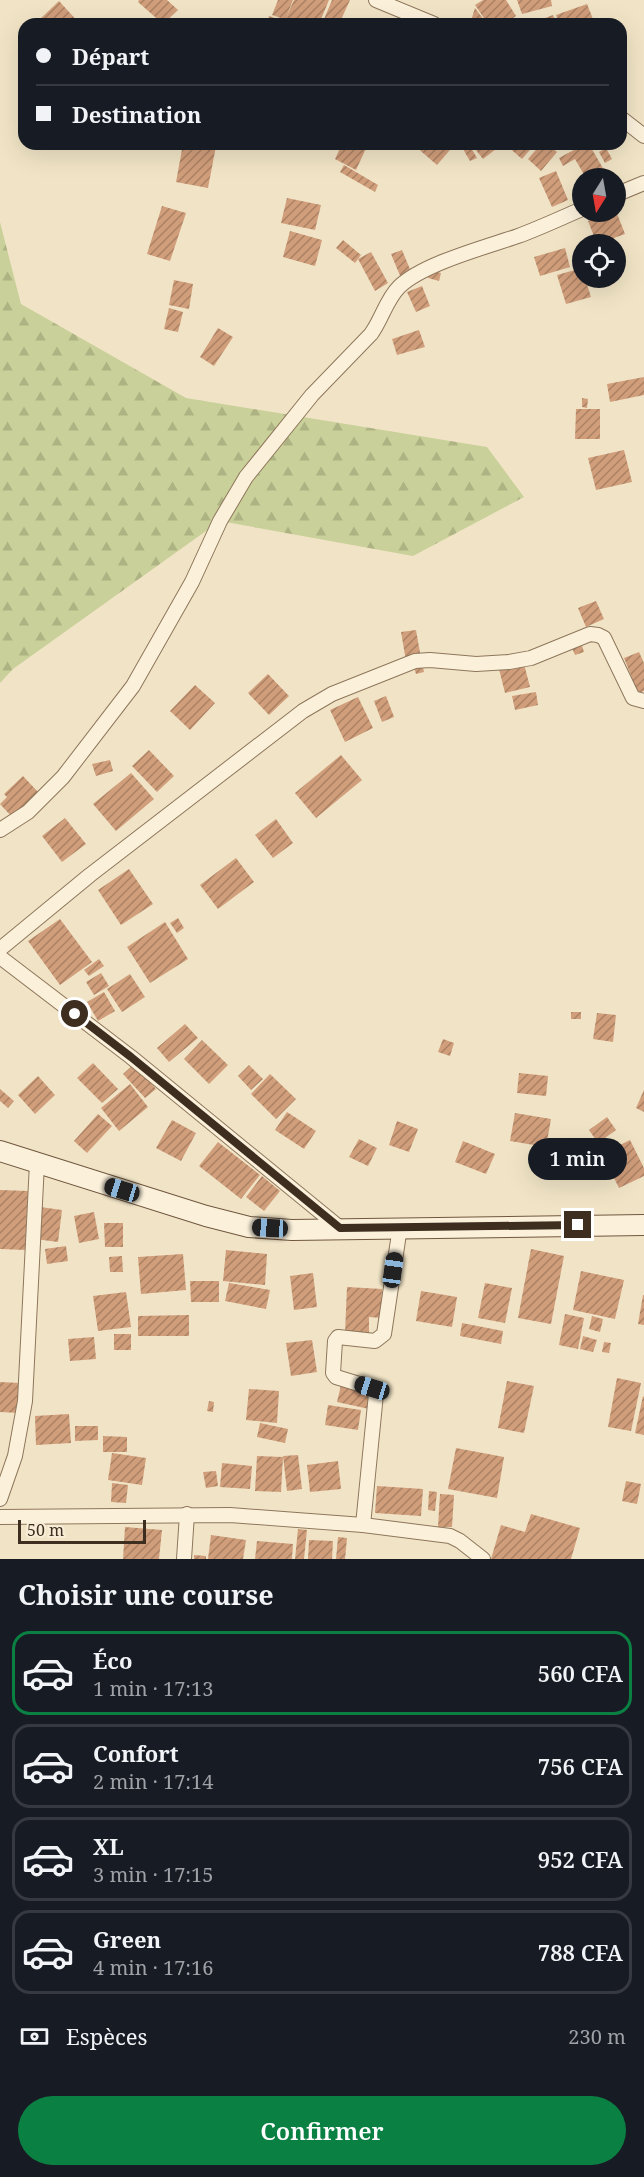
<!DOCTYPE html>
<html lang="fr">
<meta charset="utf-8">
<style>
body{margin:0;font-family:"Noto Serif",serif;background:#242831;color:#f1f3f6;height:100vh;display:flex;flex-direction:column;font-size:22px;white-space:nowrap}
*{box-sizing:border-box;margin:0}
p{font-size:20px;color:#9ea1a6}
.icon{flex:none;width:33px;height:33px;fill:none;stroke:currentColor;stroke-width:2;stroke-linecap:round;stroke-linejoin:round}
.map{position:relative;height:1559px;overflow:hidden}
.panel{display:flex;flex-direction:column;background:#171b24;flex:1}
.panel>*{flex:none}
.hud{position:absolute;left:18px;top:18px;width:609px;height:132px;border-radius:18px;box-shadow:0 6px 24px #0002;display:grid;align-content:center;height:132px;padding:0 18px;background:#171b24}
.needle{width:39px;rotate:191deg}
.controls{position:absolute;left:572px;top:168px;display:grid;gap:12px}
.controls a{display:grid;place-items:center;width:54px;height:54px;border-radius:50%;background:#171b24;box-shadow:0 6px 24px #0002;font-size:30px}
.scale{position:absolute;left:18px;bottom:15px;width:128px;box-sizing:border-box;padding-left:6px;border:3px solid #3d2e1f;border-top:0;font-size:16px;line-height:21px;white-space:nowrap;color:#3d2e1f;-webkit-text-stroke:4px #f8eed7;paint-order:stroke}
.end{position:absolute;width:27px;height:27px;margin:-14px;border:8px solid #3d2e1f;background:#fff;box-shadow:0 0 0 3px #fff}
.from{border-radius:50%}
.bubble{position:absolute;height:42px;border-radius:21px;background:#171b24;box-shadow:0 6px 24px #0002;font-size:20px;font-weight:600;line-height:42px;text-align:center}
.car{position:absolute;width:18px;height:36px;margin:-18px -9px;border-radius:8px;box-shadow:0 0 4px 2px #0007;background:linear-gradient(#222 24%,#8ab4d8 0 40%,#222 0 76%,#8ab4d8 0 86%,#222 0)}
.hud b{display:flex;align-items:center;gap:21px;height:57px;font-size:22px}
.hud b+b{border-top:2px solid #363941}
.hud i{width:15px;height:15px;background:#f1f3f6}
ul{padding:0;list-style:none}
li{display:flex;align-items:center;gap:18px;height:84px;margin:0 12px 9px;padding:0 6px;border:3px solid #363941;border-radius:18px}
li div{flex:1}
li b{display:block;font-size:22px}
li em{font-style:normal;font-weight:600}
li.current{border-color:#0b8043}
li>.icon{width:54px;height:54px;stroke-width:1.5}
h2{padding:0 18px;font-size:27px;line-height:72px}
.pay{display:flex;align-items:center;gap:15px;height:66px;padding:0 18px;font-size:22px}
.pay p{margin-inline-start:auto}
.button{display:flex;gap:12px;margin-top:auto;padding:12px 18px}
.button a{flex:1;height:69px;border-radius:36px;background:#0b8043;color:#fff;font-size:24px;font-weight:600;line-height:69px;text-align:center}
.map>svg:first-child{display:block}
.forest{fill:url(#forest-firs)}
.building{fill:url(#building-hatch)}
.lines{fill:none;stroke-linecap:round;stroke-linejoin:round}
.street-casing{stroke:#8e765b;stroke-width:16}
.secondary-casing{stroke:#70563e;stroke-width:22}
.street{stroke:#fbf1db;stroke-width:14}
.secondary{stroke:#fbf1db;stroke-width:20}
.route{stroke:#3d2e1f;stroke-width:8}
</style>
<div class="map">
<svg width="644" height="1559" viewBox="0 0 644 1559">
<defs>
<pattern id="forest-firs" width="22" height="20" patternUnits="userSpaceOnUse" patternTransform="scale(1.5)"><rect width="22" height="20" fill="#cad099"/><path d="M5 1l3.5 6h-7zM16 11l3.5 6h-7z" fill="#aeb383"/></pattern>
<pattern id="building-hatch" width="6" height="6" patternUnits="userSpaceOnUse" patternTransform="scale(1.5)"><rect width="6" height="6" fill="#d19e7b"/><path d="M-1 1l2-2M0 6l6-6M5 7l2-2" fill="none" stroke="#ab8164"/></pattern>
</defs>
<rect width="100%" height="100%" fill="#f1e4c6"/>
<polygon class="forest" points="0,222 21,304 186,398 487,447 524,497 413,556 220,521 13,669 0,683"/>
<g class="building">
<polygon points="139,0 167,0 178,10 163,24 138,2"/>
<polygon points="278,0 293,0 286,18 294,0 329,0 319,24 298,24 272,15"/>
<polygon points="332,0 350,0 339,24 322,24"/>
<polygon points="483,0 506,0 516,16 504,24 488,24 475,5"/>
<polygon points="517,0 551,0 552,6 522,14"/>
<polygon points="59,1 80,24 40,24 38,21"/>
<polygon points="587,4 595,24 559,24 556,15"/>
<polygon points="475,8 487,24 470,24"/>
<polygon points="553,15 557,24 542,24 540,20"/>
<polygon points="269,16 292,23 292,24 267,24"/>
<polygon points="183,144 216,146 208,188 176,182"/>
<polygon points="342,144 368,144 356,170 335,159"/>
<polygon points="417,144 455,144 437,165 415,146"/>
<polygon points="471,144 499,144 500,146 483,159"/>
<polygon points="505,144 535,144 522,159"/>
<polygon points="541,144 548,144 557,152 541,171 528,159"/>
<polygon points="585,144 589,144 604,170 588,178 586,178 575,159 563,166 559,158"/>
<polygon points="591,144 606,144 595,150"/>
<polygon points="470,146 477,158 470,161 463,149"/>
<polygon points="606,148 612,159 605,163 599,152"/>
<polygon points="344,165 378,185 375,192 340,172"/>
<polygon points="556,171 568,200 552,207 539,178"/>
<polygon points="287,198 321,205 315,230 281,223"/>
<polygon points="162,206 186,213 170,261 147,254"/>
<polygon points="616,211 625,234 597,244 588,221"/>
<polygon points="290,231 322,240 315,266 283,257"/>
<polygon points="343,240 361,255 355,263 336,248"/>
<polygon points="565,248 570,267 540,276 534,257"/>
<polygon points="402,250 412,274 401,278 391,254"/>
<polygon points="371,252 388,283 375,291 358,259"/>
<polygon points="582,268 582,278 585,278 591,297 566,304 557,275"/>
<polygon points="430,270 441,273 439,281 428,278"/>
<polygon points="174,280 193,284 189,309 169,305"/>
<polygon points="422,286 430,306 416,312 407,292"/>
<polygon points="169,308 183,312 178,332 164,329"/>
<polygon points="218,328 233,337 214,366 200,357"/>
<polygon points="419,330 425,347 397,355 392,339"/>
<polygon points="644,377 644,395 610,402 607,384"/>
<polygon points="582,398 588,399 587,408 582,407"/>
<polygon points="576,409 600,409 600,439 575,439"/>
<polygon points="624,450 632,482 596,490 588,458"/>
<polygon points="596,601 604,619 586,627 578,608"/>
<polygon points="416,630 421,658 406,661 401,632"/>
<polygon points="581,643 584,652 575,655 571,646"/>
<polygon points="639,652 644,663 644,691 638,693 624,658"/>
<polygon points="422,662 424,672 416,674 413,664"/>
<polygon points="524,664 530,687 505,693 499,669"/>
<polygon points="268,674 289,696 269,715 248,693"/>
<polygon points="195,685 215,703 190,730 170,711"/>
<polygon points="536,692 538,705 515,710 512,696"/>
<polygon points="386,696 394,717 382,722 374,701"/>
<polygon points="358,697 373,728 345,742 330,710"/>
<polygon points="149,750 174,776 157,792 132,766"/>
<polygon points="341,755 362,780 316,818 295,793"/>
<polygon points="110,760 113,771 96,776 92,764"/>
<polygon points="131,773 154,799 116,831 93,804"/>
<polygon points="23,776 39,793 12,817 0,804 7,797 4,794"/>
<polygon points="65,818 86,844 62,862 42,836"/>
<polygon points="276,819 293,843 273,858 255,835"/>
<polygon points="236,858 254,882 218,909 200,885"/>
<polygon points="129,869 153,904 121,925 98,890"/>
<polygon points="178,918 184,928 177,933 170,923"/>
<polygon points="60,919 92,962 60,985 28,941"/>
<polygon points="165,922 188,959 150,983 127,947"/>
<polygon points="99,959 104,966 89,976 84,970"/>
<polygon points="101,973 109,986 94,995 86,982"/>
<polygon points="130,974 145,997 122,1012 107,989"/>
<polygon points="104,992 115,1011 98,1021 87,1002"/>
<rect x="571" y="1012" width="10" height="7"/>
<polygon points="597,1013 616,1015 613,1042 593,1039"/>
<polygon points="185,1024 198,1038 169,1062 157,1048"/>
<polygon points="443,1039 454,1043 450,1056 438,1052"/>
<polygon points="202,1040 228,1065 209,1084 184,1059"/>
<polygon points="93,1063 118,1089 102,1103 77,1078"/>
<polygon points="134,1064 156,1089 145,1098 123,1074"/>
<polygon points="249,1065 263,1079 251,1090 238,1076"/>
<polygon points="519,1073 548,1076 546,1096 517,1093"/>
<polygon points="270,1074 296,1099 276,1119 251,1094"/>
<polygon points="38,1076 55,1095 35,1114 18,1095"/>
<polygon points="130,1084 148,1107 119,1131 101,1108"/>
<polygon points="0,1089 14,1101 8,1108 0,1101"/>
<polygon points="644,1090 644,1112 636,1108"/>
<polygon points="287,1112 316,1131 304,1149 275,1130"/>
<polygon points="515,1113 551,1119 546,1147 510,1141"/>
<polygon points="98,1114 112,1126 87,1153 74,1141"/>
<polygon points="607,1117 616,1130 598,1143 589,1130"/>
<polygon points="172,1120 196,1133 181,1161 156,1148"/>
<polygon points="397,1121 418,1129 409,1152 389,1145"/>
<polygon points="359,1139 377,1148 368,1166 349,1157"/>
<polygon points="630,1140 644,1168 644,1176 619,1188 602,1154"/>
<polygon points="463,1141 495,1154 486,1174 455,1162"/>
<polygon points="218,1142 260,1175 241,1199 199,1166"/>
<polygon points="262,1176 280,1191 264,1211 246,1197"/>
<polygon points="0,1190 28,1191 25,1250 0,1249"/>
<polygon points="40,1207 62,1210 58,1242 35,1239"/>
<polygon points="94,1212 99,1239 79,1243 74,1216"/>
<polygon points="104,1223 123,1223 123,1247 105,1247"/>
<polygon points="66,1246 68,1261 47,1264 45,1249"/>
<polygon points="531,1249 564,1256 551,1324 518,1318"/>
<polygon points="226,1250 267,1254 265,1285 223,1281"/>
<polygon points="183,1254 186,1290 141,1294 138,1257"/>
<polygon points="122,1256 123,1272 110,1272 109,1257"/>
<polygon points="581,1271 624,1280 615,1319 573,1310"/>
<polygon points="313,1273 317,1307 294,1310 290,1276"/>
<polygon points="190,1281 219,1281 219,1302 191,1302"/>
<polygon points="229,1283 270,1290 266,1309 225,1301"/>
<polygon points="485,1283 512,1288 505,1323 478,1318"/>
<polygon points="347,1287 382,1289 381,1318 369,1317 369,1334 345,1333"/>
<polygon points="421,1291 457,1297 452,1327 416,1321"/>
<polygon points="126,1292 131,1327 98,1331 93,1296"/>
<polygon points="643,1295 644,1295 644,1325 638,1324"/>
<polygon points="565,1314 584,1318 578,1349 559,1345"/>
<polygon points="189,1315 189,1336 138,1336 138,1316"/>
<polygon points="592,1316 603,1319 600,1332 589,1329"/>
<polygon points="462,1323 503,1331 501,1344 460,1336"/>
<rect x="114" y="1334" width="17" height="16"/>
<polygon points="583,1336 597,1340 593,1352 580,1349"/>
<polygon points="94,1337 96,1359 70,1361 68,1339"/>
<polygon points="312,1340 317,1372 291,1376 286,1343"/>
<polygon points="604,1342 611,1343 609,1353 602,1352"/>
<polygon points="617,1378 641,1383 631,1431 608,1427"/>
<polygon points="507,1381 534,1386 524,1433 498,1428"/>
<polygon points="0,1382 20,1383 19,1413 0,1412"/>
<polygon points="341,1385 373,1392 369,1409 337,1402"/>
<polygon points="249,1389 279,1391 277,1423 246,1420"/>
<polygon points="643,1396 644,1397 644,1435 635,1433"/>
<polygon points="209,1401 214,1402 213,1412 207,1411"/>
<polygon points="328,1405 361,1410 358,1430 325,1425"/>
<polygon points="69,1414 71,1443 36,1445 35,1416"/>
<polygon points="260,1423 288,1429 285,1443 257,1437"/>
<polygon points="75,1426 98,1426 98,1440 75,1441"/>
<polygon points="103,1436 127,1437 127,1452 103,1452"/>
<polygon points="456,1448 504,1457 497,1498 448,1489"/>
<polygon points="112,1453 146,1458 142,1485 108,1480"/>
<polygon points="298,1455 302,1489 287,1491 283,1456"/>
<polygon points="257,1456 283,1457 281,1492 255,1491"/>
<polygon points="338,1461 341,1489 310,1492 307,1465"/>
<polygon points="222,1463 252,1466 250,1489 220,1487"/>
<polygon points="216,1471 218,1486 206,1488 203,1472"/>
<polygon points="626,1481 641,1484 637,1504 622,1501"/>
<polygon points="112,1483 128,1485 126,1503 111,1502"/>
<polygon points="377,1486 423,1489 421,1516 375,1513"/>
<polygon points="429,1491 437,1492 435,1511 428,1510"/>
<polygon points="440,1494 454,1495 452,1527 438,1527"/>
<polygon points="531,1514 580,1528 571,1559 491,1559 501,1525 525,1532"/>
<polygon points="125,1527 162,1530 159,1559 123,1559"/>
<polygon points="298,1529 307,1530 304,1559 295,1559"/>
<polygon points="211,1535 246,1540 243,1559 208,1559"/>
<polygon points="338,1537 347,1538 345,1559 336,1559"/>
<polygon points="309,1540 333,1541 332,1559 308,1559"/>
<polygon points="257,1541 293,1544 292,1559 255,1559"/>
<polygon points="194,1555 206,1556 206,1559 194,1559"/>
</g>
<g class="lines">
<g class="street-casing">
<g id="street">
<polyline points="376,0 434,24"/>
<polyline points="621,118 644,136"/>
<polyline points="615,195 644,183"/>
<path d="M0 830 28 812 63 777 133 686 192 582 220 521 246 477 312 395 371 334C382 319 386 300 399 287 422 264 486 247 518 236 540 228 561 218 582 209"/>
<polyline points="0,949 90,875 303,711 332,694 415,661 430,660 476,664 509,662 531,658 590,634 598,635 604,638 633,698 644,701"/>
<polyline points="0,957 131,1057 340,1228"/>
<polyline points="0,1499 15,1456 25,1401 37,1163"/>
<polyline points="0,1517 230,1515 363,1525 450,1536 460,1541 483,1559"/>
<polyline points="363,1525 376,1394 372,1388 336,1377 333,1373 335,1341 338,1337 375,1341 384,1334 400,1227"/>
<polyline points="184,1559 187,1514"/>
</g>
</g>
<g class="secondary-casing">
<polyline id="secondary" points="0,1151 206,1216 249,1227 292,1230 644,1225"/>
</g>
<use href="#street" class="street"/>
<use href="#secondary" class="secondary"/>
</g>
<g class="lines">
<polyline class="route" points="75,1014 131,1057 340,1228 578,1225"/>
</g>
</svg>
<div class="controls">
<a><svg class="needle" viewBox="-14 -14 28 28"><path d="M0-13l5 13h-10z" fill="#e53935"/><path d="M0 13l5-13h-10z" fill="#9ea1a6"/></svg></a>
<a><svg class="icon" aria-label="locate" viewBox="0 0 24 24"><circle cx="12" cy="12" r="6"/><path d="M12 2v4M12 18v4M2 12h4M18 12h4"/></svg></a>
</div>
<div class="scale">50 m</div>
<i class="end from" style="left:75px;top:1014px"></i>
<i class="end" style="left:578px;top:1225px"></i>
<div class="bubble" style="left:528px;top:1138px;width:99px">1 min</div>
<i class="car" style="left:122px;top:1190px;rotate:287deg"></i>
<i class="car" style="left:270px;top:1228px;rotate:273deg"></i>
<i class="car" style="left:393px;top:1270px;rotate:8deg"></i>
<i class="car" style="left:372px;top:1388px;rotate:287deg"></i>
<div class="hud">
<b><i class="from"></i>Départ</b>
<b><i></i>Destination</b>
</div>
</div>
<section class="panel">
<h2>Choisir une course</h2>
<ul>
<li class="current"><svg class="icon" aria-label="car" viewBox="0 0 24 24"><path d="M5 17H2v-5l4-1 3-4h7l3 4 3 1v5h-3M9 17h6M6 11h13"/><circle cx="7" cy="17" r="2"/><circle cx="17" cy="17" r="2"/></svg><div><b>Éco</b><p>1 min · 17:13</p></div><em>560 CFA</em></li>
<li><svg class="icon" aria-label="car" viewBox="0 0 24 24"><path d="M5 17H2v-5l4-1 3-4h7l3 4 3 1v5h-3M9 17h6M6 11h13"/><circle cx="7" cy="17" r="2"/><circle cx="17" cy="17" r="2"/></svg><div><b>Confort</b><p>2 min · 17:14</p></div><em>756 CFA</em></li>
<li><svg class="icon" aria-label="car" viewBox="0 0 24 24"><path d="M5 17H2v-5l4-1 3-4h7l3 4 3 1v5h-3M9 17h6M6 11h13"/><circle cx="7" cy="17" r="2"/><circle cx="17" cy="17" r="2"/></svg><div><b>XL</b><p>3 min · 17:15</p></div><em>952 CFA</em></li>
<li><svg class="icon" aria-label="car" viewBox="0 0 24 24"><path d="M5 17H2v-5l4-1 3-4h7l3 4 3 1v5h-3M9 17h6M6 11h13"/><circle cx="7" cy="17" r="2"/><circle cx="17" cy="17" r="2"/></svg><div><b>Green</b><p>4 min · 17:16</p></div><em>788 CFA</em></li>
</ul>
<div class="pay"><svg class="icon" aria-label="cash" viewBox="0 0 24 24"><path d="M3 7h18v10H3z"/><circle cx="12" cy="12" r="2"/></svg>Espèces<p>230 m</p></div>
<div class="button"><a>Confirmer</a></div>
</section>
